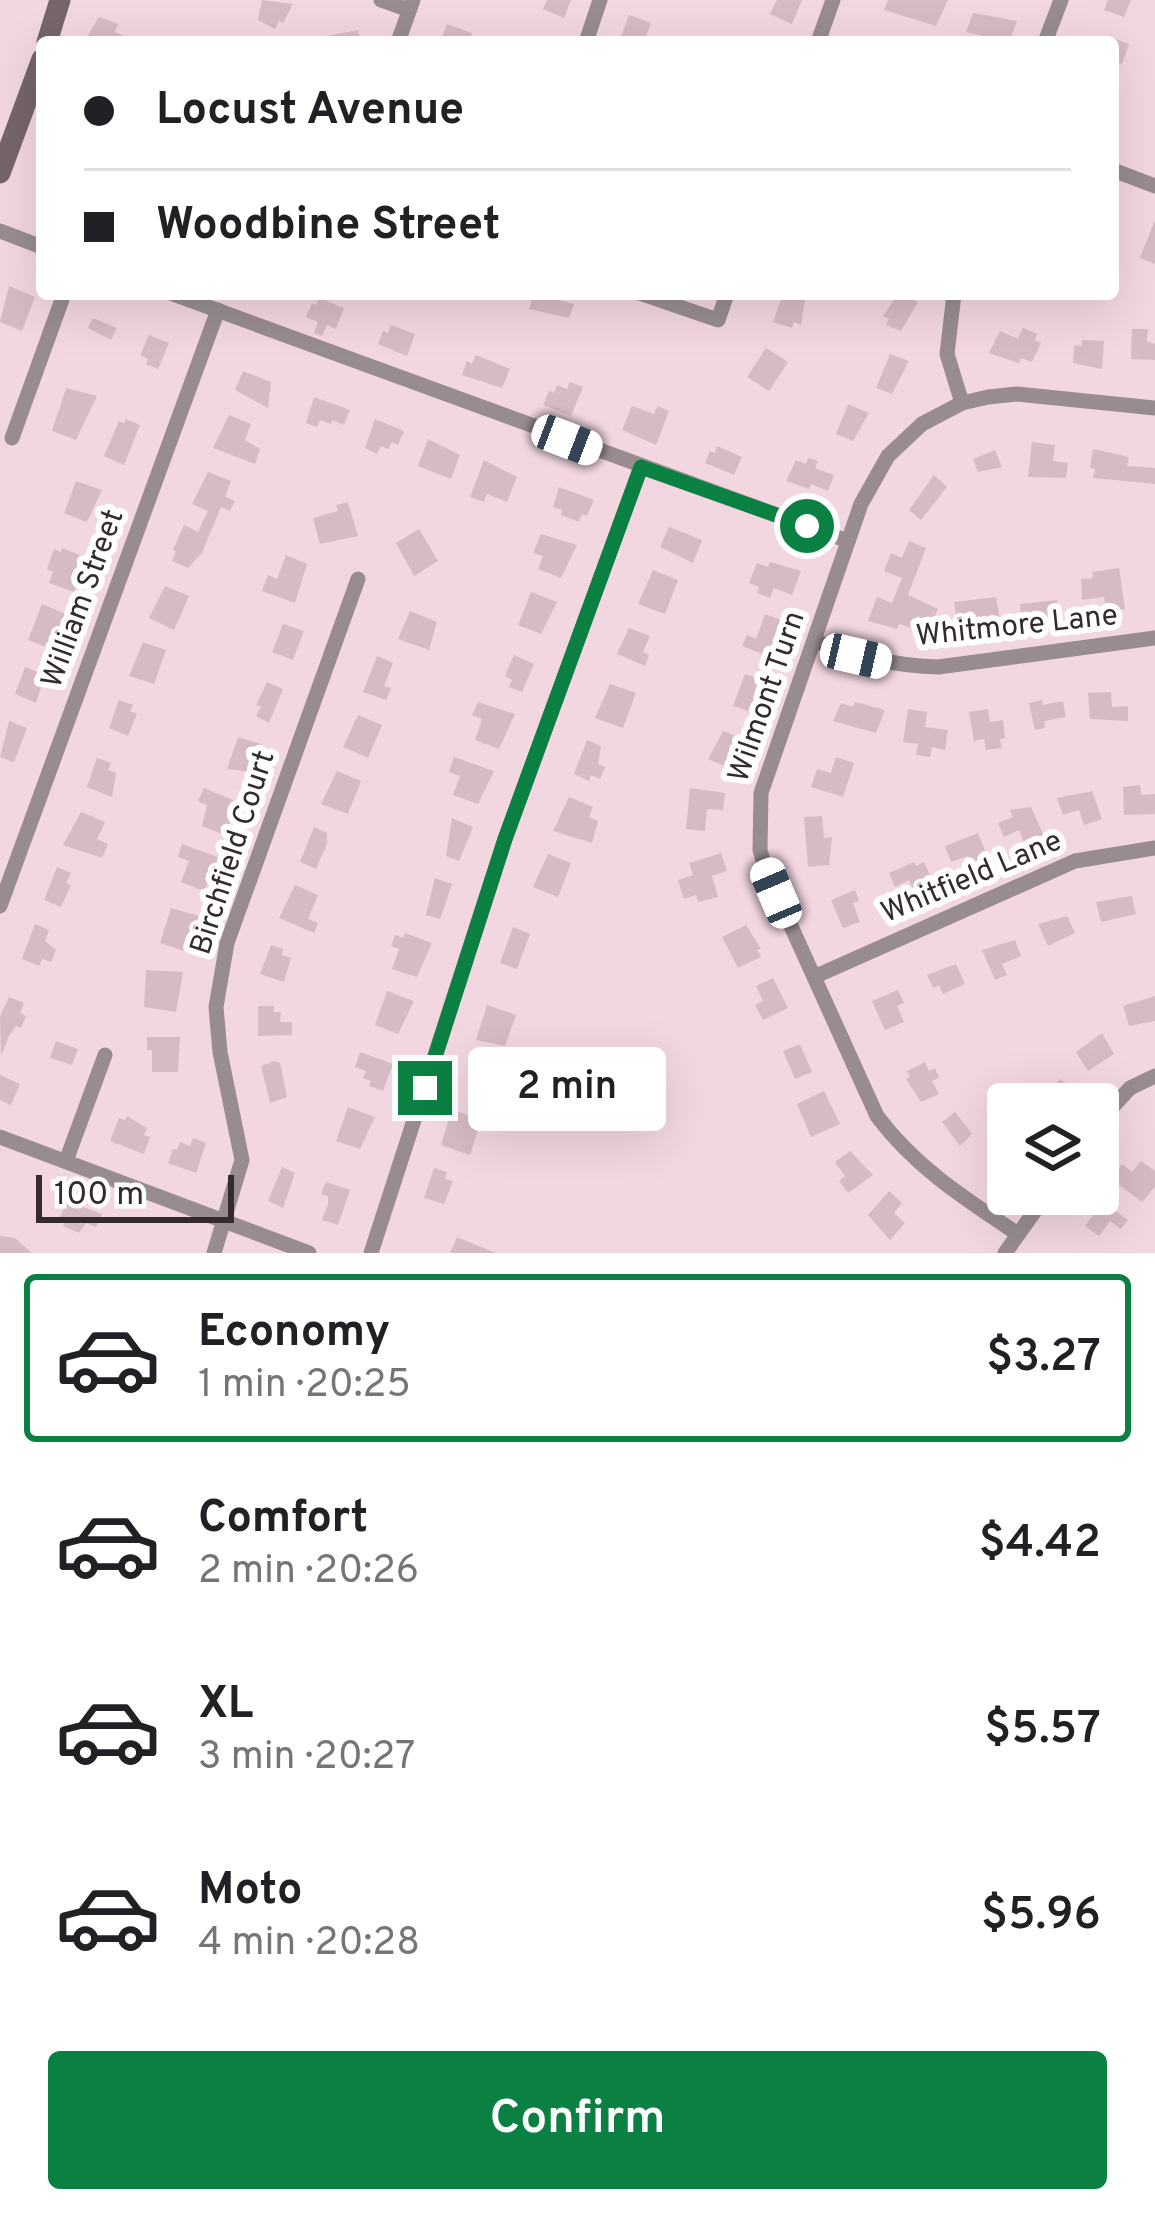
<!DOCTYPE html>
<meta charset="utf-8">
<style>
body{margin:0;font-family:Overpass,sans-serif;background:#f2f2f2;color:#202124;height:100vh;display:flex;flex-direction:column;font-size:45px;white-space:nowrap}
*{box-sizing:border-box;margin:0}
p{font-size:39px;color:#757577}
.icon{flex:none;width:66px;height:66px;fill:none;stroke:currentColor;stroke-width:2;stroke-linecap:round;stroke-linejoin:round}
.map{position:relative;height:1253px;overflow:hidden}
.details{display:flex;flex-direction:column;background:#fff;flex:1}
.details>*{flex:none}
.top-card{position:absolute;left:36px;top:36px;width:1083px;height:264px;border-radius:12px;box-shadow:0 12px 48px #0002;display:grid;align-content:center;height:264px;padding:0 48px;background:#fff}
.fabs{position:absolute;left:987px;top:1083px;display:grid;gap:24px}
.fabs a{display:grid;place-items:center;width:132px;height:132px;border-radius:12px;background:#fff;box-shadow:0 12px 48px #0002;font-size:60px}
.scale{position:absolute;left:36px;bottom:30px;width:198px;box-sizing:border-box;padding-left:12px;border:6px solid #352b2e;border-top:0;font-size:33px;line-height:42px;white-space:nowrap;color:#352b2e;-webkit-text-stroke:9px #fff;paint-order:stroke}
.end{position:absolute;width:54px;height:54px;margin:-27px;border:15px solid #0b8043;background:#fff;box-shadow:0 0 0 6px #fff}
.from{border-radius:50%}
.bubble{position:absolute;height:84px;border-radius:12px;background:#fff;box-shadow:0 12px 48px #0002;font-size:39px;font-weight:600;line-height:84px;text-align:center}
.car{position:absolute;width:36px;height:72px;margin:-36px -18px;border-radius:15px;box-shadow:0 0 9px 3px #0007;background:linear-gradient(#fff 24%,#345 0 40%,#fff 0 76%,#345 0 86%,#fff 0)}
.top-card b{display:flex;align-items:center;gap:42px;height:114px;font-size:45px}
.top-card b+b{border-top:3px solid #e0e0e0}
.top-card i{width:30px;height:30px;background:#202124}
ul{padding:21px 0 0;list-style:none}
li{display:flex;align-items:center;gap:36px;height:168px;margin:0 24px 18px;padding:0 24px;border:6px solid transparent;border-radius:12px}
li div{flex:1}
li b{display:block;font-size:45px}
li em{font-style:normal;font-weight:600}
li.on{border-color:#0b8043}
li>.icon{width:108px;height:108px;stroke-width:1.5}
.cta{display:flex;gap:24px;margin-top:auto;padding:24px 48px}
.cta a{flex:1;height:138px;border-radius:12px;background:#0b8043;color:#fff;font-size:48px;font-weight:600;line-height:138px;text-align:center}
.map>svg:first-child{display:block}
.building{fill:#d7bbc4}
.lines{fill:none;stroke-linecap:round;stroke-linejoin:round}
.street{stroke:#988c90;stroke-width:15}
.secondary{stroke:#76656b;stroke-width:21}
.route{stroke:#0b8043;stroke-width:15}
.labels{text-anchor:middle;dominant-baseline:central;stroke-width:12;stroke-linejoin:round;paint-order:stroke}
.street-label{font-size:30px;fill:#352b2e;stroke:#fff}
</style>
<div class="map">
<svg width="1155" height="1253" viewBox="0 0 1155 1253">
<rect width="100%" height="100%" fill="#f3d7e0"/>
<g class="building">
<polygon points="262,0 293,4 283,23 279,21 275,29 258,20"/>
<polygon points="547,0 571,0 564,18 543,9"/>
<polygon points="777,0 802,0 792,24 770,14"/>
<polygon points="888,0 948,0 936,26 884,10"/>
<polygon points="1108,0 1131,0 1124,17 1104,10"/>
<polygon points="973,13 1017,21 1009,42 966,32"/>
<polygon points="629,15 651,23 644,42 619,42"/>
<polygon points="99,17 118,24 115,32 139,42 84,42"/>
<polygon points="447,24 472,33 470,42 440,42"/>
<polygon points="358,30 361,42 322,42 322,37"/>
<polygon points="1113,38 1129,44 1122,64 1113,60"/>
<polygon points="1154,222 1155,222 1155,264 1140,258"/>
<polygon points="9,286 35,297 22,331 0,322"/>
<polygon points="534,294 574,304 569,318 529,309"/>
<polygon points="783,294 799,294 798,297 805,300 801,325 794,322 792,328 773,322"/>
<polygon points="898,294 918,302 901,331 886,325 889,319 883,316"/>
<polygon points="319,298 344,308 336,329 327,325 322,336 314,333 318,322 306,317 312,303 316,305"/>
<polygon points="93,318 117,328 111,340 88,328"/>
<polygon points="391,325 415,334 407,356 378,344 383,331 388,333"/>
<polygon points="1023,328 1037,334 1035,340 1041,343 1032,362 1021,358 1019,363 989,353 1000,331 1018,339"/>
<polygon points="1132,329 1148,329 1147,341 1155,344 1155,360 1131,359"/>
<polygon points="149,335 169,343 158,369 146,364 148,359 140,355"/>
<polygon points="1082,340 1104,341 1102,369 1073,363 1074,345 1082,346"/>
<polygon points="766,348 788,362 769,391 747,377"/>
<polygon points="890,354 909,361 892,394 876,388"/>
<polygon points="476,355 510,369 502,388 462,375 467,361 472,364"/>
<polygon points="243,371 271,382 268,408 235,390"/>
<polygon points="570,382 583,387 571,416 543,405 549,391 554,393 557,385 567,389"/>
<polygon points="66,388 97,396 76,440 52,431"/>
<polygon points="314,397 350,410 344,425 332,420 331,424 320,420 317,427 306,423"/>
<polygon points="848,404 869,413 853,441 836,434"/>
<polygon points="632,406 654,414 657,406 669,411 656,445 622,430"/>
<polygon points="229,415 251,424 245,440 260,449 255,464 213,448"/>
<polygon points="126,419 140,425 124,465 104,456 119,421 124,423"/>
<polygon points="375,419 404,431 398,445 392,442 388,449 381,446 377,454 365,448"/>
<polygon points="428,439 460,455 451,479 418,466"/>
<polygon points="1032,442 1055,445 1053,461 1068,463 1066,478 1028,477"/>
<polygon points="717,446 742,457 734,475 705,463 710,451 715,453"/>
<polygon points="1093,449 1129,457 1127,466 1155,468 1155,484 1093,478 1095,469 1090,468"/>
<polygon points="995,450 1002,467 978,472 973,459"/>
<polygon points="808,458 818,461 815,468 834,475 828,491 811,484 809,489 786,481 796,460 806,464"/>
<polygon points="484,460 517,477 507,502 487,494 484,502 470,497"/>
<polygon points="208,472 231,481 225,497 235,501 230,511 221,507 202,553 188,568 172,561 176,551 173,550 184,525 198,532 208,511 192,504"/>
<polygon points="934,475 947,487 921,520 909,510"/>
<polygon points="76,481 102,490 87,522 64,513"/>
<polygon points="559,487 594,500 587,516 582,514 579,522 561,515 562,510 553,507"/>
<polygon points="348,502 358,536 320,544 313,518 338,511 336,505"/>
<polygon points="669,527 702,540 693,563 660,547"/>
<polygon points="419,529 438,561 414,576 396,543"/>
<polygon points="541,534 577,545 561,578 538,569 543,556 533,553"/>
<polygon points="909,541 926,548 908,595 938,609 932,622 917,616 912,628 899,624 897,629 868,621 877,597 892,603 902,578 884,571 891,553 902,558"/>
<polygon points="62,548 90,559 74,592 49,583 53,572 47,569 54,549 61,552"/>
<polygon points="286,555 307,564 295,603 262,591 268,575 277,579"/>
<polygon points="770,562 801,571 792,595 774,588 770,598 757,593 759,587 749,583 757,563 768,567"/>
<polygon points="1119,568 1125,609 1106,612 1104,597 1082,600 1081,579 1093,578 1092,572"/>
<polygon points="653,570 678,580 665,614 638,604"/>
<polygon points="165,586 189,596 174,630 149,618"/>
<polygon points="531,592 557,602 541,634 518,625"/>
<polygon points="996,597 1001,626 983,629 980,616 957,620 954,602"/>
<polygon points="1057,600 1059,619 1021,621 1020,604"/>
<polygon points="42,604 68,615 51,649 28,640"/>
<polygon points="410,611 437,622 429,650 398,639"/>
<polygon points="765,614 784,621 768,656 742,646 747,635 756,639"/>
<polygon points="283,624 304,631 293,660 272,652"/>
<polygon points="629,628 650,636 643,652 649,655 645,666 617,654"/>
<polygon points="143,642 166,650 154,684 129,676"/>
<polygon points="514,655 534,664 522,692 509,687 512,680 505,676"/>
<polygon points="377,656 393,663 384,686 391,688 386,700 363,692"/>
<polygon points="25,667 45,675 36,703 15,694"/>
<polygon points="745,674 763,680 748,711 733,706"/>
<polygon points="267,682 283,689 269,723 256,716 261,707 256,705"/>
<polygon points="610,684 636,693 623,728 595,718"/>
<polygon points="1111,692 1112,707 1128,706 1128,721 1090,719 1088,693"/>
<polygon points="119,700 133,705 130,711 137,714 128,736 109,728"/>
<polygon points="1042,700 1043,705 1063,701 1066,717 1044,721 1045,728 1035,730 1029,703"/>
<polygon points="478,702 515,714 499,749 475,740 482,719 472,715"/>
<polygon points="855,702 885,710 876,733 833,721 841,703 853,707"/>
<polygon points="908,709 927,712 925,727 948,730 945,750 932,747 930,757 916,755 918,744 903,742"/>
<polygon points="988,709 990,722 1003,720 1005,738 1000,739 1002,748 986,750 984,739 974,741 969,712"/>
<polygon points="358,715 382,725 368,758 343,747"/>
<polygon points="9,721 27,728 14,762 0,757"/>
<polygon points="723,731 744,739 729,768 708,759"/>
<polygon points="238,737 261,744 251,772 227,769"/>
<polygon points="587,740 601,746 598,764 605,767 600,779 591,775 589,781 574,774"/>
<polygon points="454,757 494,771 478,804 453,795 460,776 449,772"/>
<polygon points="836,757 854,763 843,797 811,787 817,769 831,773"/>
<polygon points="97,758 111,763 108,770 116,773 112,797 87,787"/>
<polygon points="337,771 361,781 348,814 321,804"/>
<polygon points="1140,785 1141,795 1155,794 1155,814 1124,815 1123,787"/>
<polygon points="204,788 240,803 224,835 202,826 207,805 198,801"/>
<polygon points="690,788 725,793 723,810 707,809 705,831 686,829"/>
<polygon points="1092,791 1102,819 1084,825 1079,810 1063,815 1057,798"/>
<polygon points="569,797 593,807 589,817 598,821 592,843 553,831"/>
<polygon points="1031,807 1044,836 1025,845 1019,830 1004,837 998,823 1013,817 1010,810"/>
<polygon points="81,812 105,822 97,839 108,844 102,858 63,845"/>
<polygon points="822,816 824,838 832,837 829,865 808,867 804,817"/>
<polygon points="452,818 473,827 459,861 446,856"/>
<polygon points="314,827 327,833 327,844 316,869 300,862"/>
<polygon points="978,833 989,861 973,867 968,856 951,862 945,846"/>
<polygon points="182,844 220,858 204,891 181,882 189,861 178,857"/>
<polygon points="721,853 727,871 712,876 718,897 698,902 696,895 684,899 678,880 693,875 689,863"/>
<polygon points="548,854 571,863 558,897 533,887"/>
<polygon points="914,862 916,866 924,862 935,886 916,895 909,880 895,887 889,873"/>
<polygon points="57,867 71,873 66,883 71,885 61,907 44,900"/>
<polygon points="435,878 452,884 440,919 426,915"/>
<polygon points="295,885 318,895 308,919 318,923 314,933 279,918"/>
<polygon points="855,890 859,901 853,903 860,922 843,928 831,900"/>
<polygon points="1132,896 1136,914 1101,922 1096,902"/>
<polygon points="171,908 199,916 184,951 160,943"/>
<polygon points="1067,916 1075,933 1048,946 1038,924"/>
<polygon points="35,924 49,930 45,941 56,950 51,962 42,959 39,966 22,959"/>
<polygon points="746,925 761,949 757,950 761,957 738,968 722,937"/>
<polygon points="513,927 530,934 517,969 500,963"/>
<polygon points="405,933 432,943 417,977 392,969 399,949 391,946 395,935 403,938"/>
<polygon points="1015,940 1021,956 1002,964 1007,975 995,980 982,950"/>
<polygon points="271,945 283,949 282,955 291,958 284,982 260,974"/>
<polygon points="956,964 965,984 943,994 939,985 933,988 927,975"/>
<polygon points="146,970 183,972 176,1012 144,1007"/>
<polygon points="773,978 788,1008 763,1020 755,1005 763,1001 756,986"/>
<polygon points="898,990 904,1003 897,1006 904,1022 885,1030 872,1001"/>
<polygon points="387,991 414,1001 398,1034 375,1025"/>
<polygon points="1155,996 1155,1021 1129,1026 1123,1006"/>
<polygon points="9,997 24,1003 20,1013 26,1016 21,1028 16,1026 9,1036 1,1056 0,1016"/>
<polygon points="487,1005 516,1015 505,1046 476,1040"/>
<polygon points="258,1006 274,1006 274,1012 281,1012 280,1022 292,1022 292,1035 258,1036"/>
<polygon points="1102,1033 1114,1054 1088,1071 1076,1052"/>
<polygon points="147,1037 180,1037 178,1072 152,1072 152,1050 147,1050"/>
<polygon points="56,1041 78,1049 72,1065 50,1058"/>
<polygon points="800,1044 812,1072 795,1079 783,1051"/>
<polygon points="360,1052 393,1064 383,1091 369,1086 371,1081 363,1078 366,1071 355,1067"/>
<polygon points="274,1061 280,1063 287,1097 270,1103 261,1066"/>
<polygon points="925,1062 929,1071 935,1068 939,1078 932,1081 939,1094 921,1102 906,1079 910,1077 907,1071"/>
<polygon points="0,1075 20,1084 11,1105 0,1100"/>
<polygon points="1060,1079 1077,1091 1067,1104 1042,1104"/>
<polygon points="824,1091 840,1124 811,1137 797,1104"/>
<polygon points="348,1107 375,1117 360,1149 336,1141"/>
<polygon points="452,1109 474,1118 471,1128 478,1130 470,1155 441,1145"/>
<polygon points="955,1112 972,1134 960,1146 942,1122"/>
<polygon points="127,1116 147,1128 144,1135 150,1137 144,1154 110,1141 119,1118 125,1120"/>
<polygon points="193,1138 206,1143 196,1173 168,1163 173,1149 177,1150 180,1142 190,1146"/>
<polygon points="1008,1140 1008,1183 988,1170"/>
<polygon points="850,1151 873,1175 848,1193 839,1181 845,1176 835,1162"/>
<polygon points="1141,1161 1155,1171 1155,1187 1142,1202 1111,1179 1122,1164 1132,1172"/>
<polygon points="282,1167 295,1173 283,1208 268,1201"/>
<polygon points="434,1168 447,1172 445,1179 453,1181 444,1204 424,1198"/>
<polygon points="326,1182 350,1190 338,1225 322,1220 328,1204 328,1196 321,1194"/>
<polygon points="889,1191 902,1203 894,1213 905,1223 890,1240 868,1215"/>
<polygon points="67,1201 102,1214 96,1227 86,1223 79,1233 63,1226 66,1220 60,1217"/>
<polygon points="1103,1202 1128,1220 1121,1229 1110,1221 1099,1236 1085,1226"/>
<polygon points="0,1236 15,1238 32,1253 0,1253"/>
<polygon points="457,1237 496,1253 450,1253"/>
</g>
<g class="lines">
<g class="street">
<polyline points="381,0 409,10"/>
<polyline points="398,42 413,0"/>
<polyline points="586,42 600,0"/>
<polyline points="818,42 833,0"/>
<polyline points="1045,42 1061,0"/>
<polyline points="1113,170 1155,186"/>
<polyline points="0,231 42,247"/>
<polyline points="173,294 848,541"/>
<polyline points="642,294 718,320 727,294"/>
<polyline points="954,294 947,354 962,403"/>
<polyline points="12,438 64,294"/>
<path d="M817 642C857 656 895 666 938 667L1155 638"/>
<polyline points="0,906 218,310"/>
<polyline points="816,976 1075,861 1155,848"/>
<polyline points="1098,1123 1130,1088 1155,1076"/>
<polyline points="0,1137 309,1253"/>
<polyline points="66,1161 105,1055"/>
<path d="M1018 1234C965 1199 915 1167 877 1116L766 871 760 850 761 793 861 504 888 456 922 424 962 403 988 397 1017 394 1155 408"/>
<polyline points="214,1253 242,1160 220,1052 216,1007 227,943 358,579"/>
<polyline points="371,1253 505,839 641,467"/>
<polyline points="1005,1253 1047,1194"/>
</g>
<g class="secondary">
<polyline points="47,42 60,0"/>
<polyline points="0,173 42,59"/>
</g>
</g>
<g class="lines">
<polyline class="route" points="425,1088 505,839 641,467 807,526"/>
</g>
<g class="labels">
<g class="street-label">
<text transform="translate(84 599) rotate(-70)">William Street</text>
<text transform="translate(1017 627) rotate(-6)">Whitmore Lane</text>
<text transform="translate(768 697) rotate(-71)">Wilmont Turn</text>
<text transform="translate(234 853) rotate(-72)">Birchfield Court</text>
<text transform="translate(972 878) rotate(-23)">Whitfield Lane</text>
</g>
</g>
</svg>
<div class="fabs">
<a><svg class="icon" aria-label="layers" viewBox="0 0 24 24"><path d="M12 4l9 5-9 5-9-5zM3 14l9 5 9-5"/></svg></a>
</div>
<div class="scale">100 m</div>
<i class="end from" style="left:807px;top:526px"></i>
<i class="end" style="left:425px;top:1088px"></i>
<div class="bubble" style="left:468px;top:1047px;width:198px">2 min</div>
<i class="car" style="left:567px;top:440px;rotate:111deg"></i>
<i class="car" style="left:856px;top:656px;rotate:103deg"></i>
<i class="car" style="left:776px;top:893px;rotate:337deg"></i>
<div class="top-card">
<b><i class="from"></i>Locust Avenue</b>
<b><i></i>Woodbine Street</b>
</div>
</div>
<section class="details">
<ul>
<li class="on"><svg class="icon" aria-label="car" viewBox="0 0 24 24"><path d="M5 17H2v-5l4-1 3-4h7l3 4 3 1v5h-3M9 17h6M6 11h13"/><circle cx="7" cy="17" r="2"/><circle cx="17" cy="17" r="2"/></svg><div><b>Economy</b><p>1 min · 20:25</p></div><em>$3.27</em></li>
<li><svg class="icon" aria-label="car" viewBox="0 0 24 24"><path d="M5 17H2v-5l4-1 3-4h7l3 4 3 1v5h-3M9 17h6M6 11h13"/><circle cx="7" cy="17" r="2"/><circle cx="17" cy="17" r="2"/></svg><div><b>Comfort</b><p>2 min · 20:26</p></div><em>$4.42</em></li>
<li><svg class="icon" aria-label="car" viewBox="0 0 24 24"><path d="M5 17H2v-5l4-1 3-4h7l3 4 3 1v5h-3M9 17h6M6 11h13"/><circle cx="7" cy="17" r="2"/><circle cx="17" cy="17" r="2"/></svg><div><b>XL</b><p>3 min · 20:27</p></div><em>$5.57</em></li>
<li><svg class="icon" aria-label="car" viewBox="0 0 24 24"><path d="M5 17H2v-5l4-1 3-4h7l3 4 3 1v5h-3M9 17h6M6 11h13"/><circle cx="7" cy="17" r="2"/><circle cx="17" cy="17" r="2"/></svg><div><b>Moto</b><p>4 min · 20:28</p></div><em>$5.96</em></li>
</ul>
<div class="cta"><a>Confirm</a></div>
</section>
